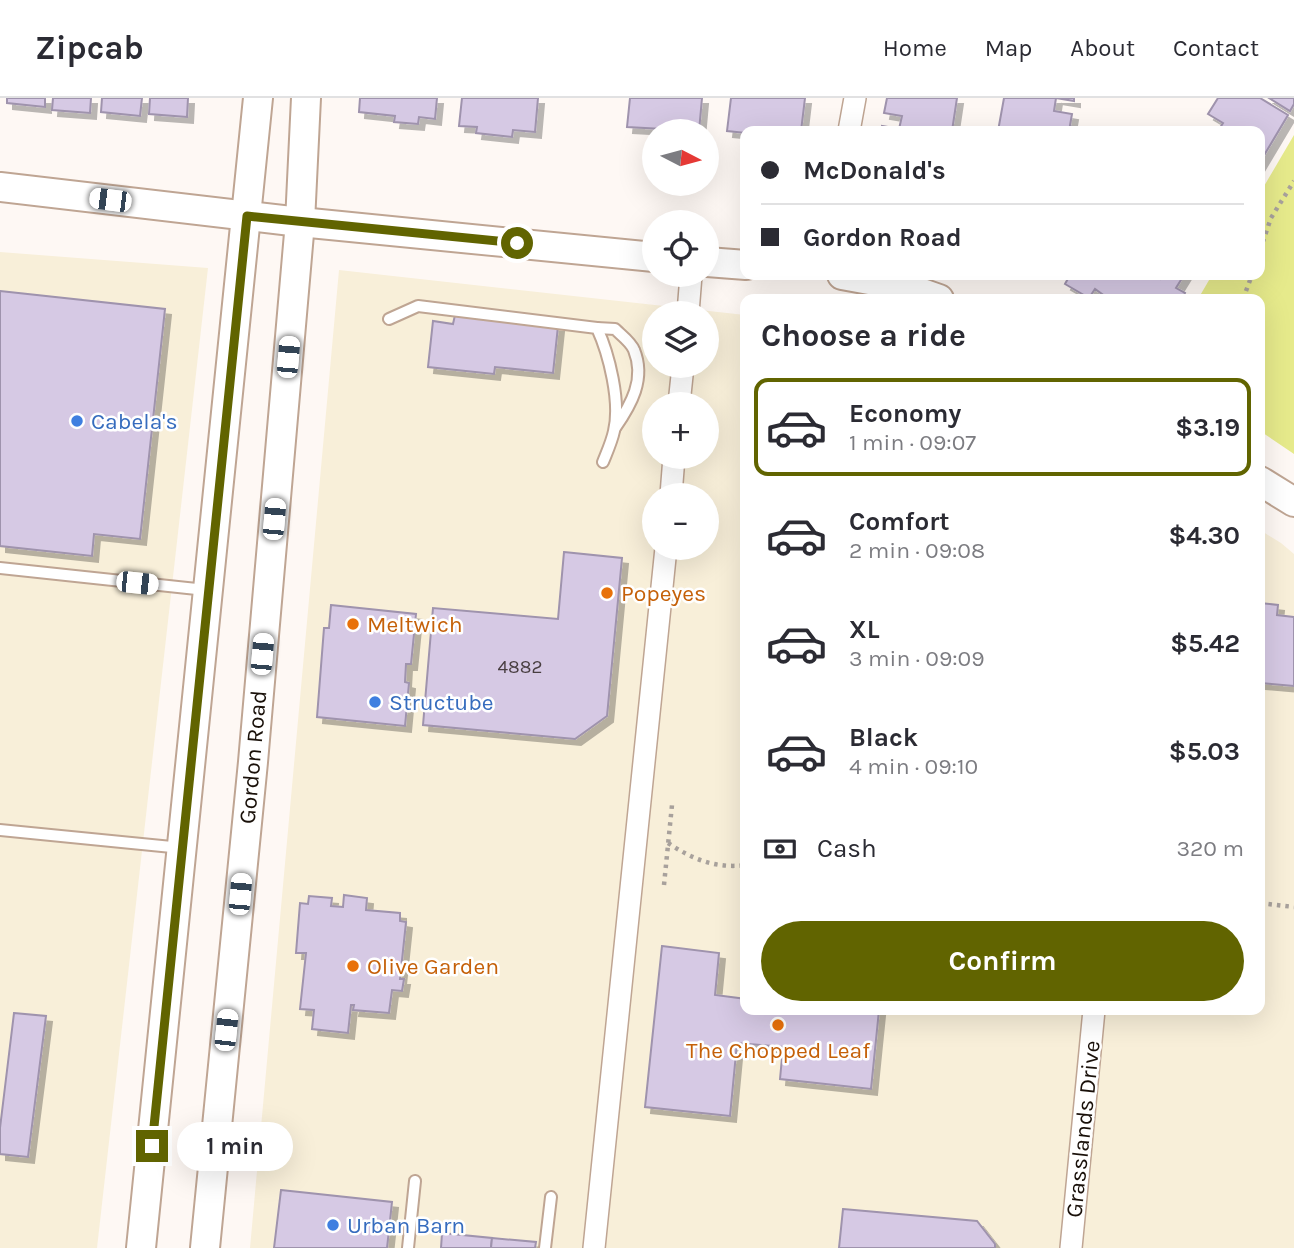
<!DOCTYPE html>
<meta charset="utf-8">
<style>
body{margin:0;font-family:Karla,sans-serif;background:#f7f7f7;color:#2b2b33;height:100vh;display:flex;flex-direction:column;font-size:26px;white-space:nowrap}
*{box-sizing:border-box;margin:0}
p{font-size:23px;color:#7c7c81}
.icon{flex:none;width:38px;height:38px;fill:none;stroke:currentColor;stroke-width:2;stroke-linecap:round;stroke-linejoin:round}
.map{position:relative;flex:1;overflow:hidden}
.details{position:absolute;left:740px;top:196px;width:525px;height:721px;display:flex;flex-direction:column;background:#fff;border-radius:14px;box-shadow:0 7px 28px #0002}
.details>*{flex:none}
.banner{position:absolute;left:740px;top:28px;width:525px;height:154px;border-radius:14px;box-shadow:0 7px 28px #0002;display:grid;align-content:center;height:154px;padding:0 21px;background:#fff}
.needle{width:46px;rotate:96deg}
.controls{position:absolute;left:642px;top:21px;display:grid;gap:14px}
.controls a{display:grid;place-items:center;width:77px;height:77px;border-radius:50%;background:#fff;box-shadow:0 7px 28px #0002;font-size:35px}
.end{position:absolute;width:32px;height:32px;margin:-16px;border:9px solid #616400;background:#fff;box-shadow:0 0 0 4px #fff}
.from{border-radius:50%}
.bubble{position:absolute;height:49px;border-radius:24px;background:#fff;box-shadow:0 7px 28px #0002;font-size:23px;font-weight:700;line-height:49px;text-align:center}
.car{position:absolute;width:21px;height:42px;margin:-21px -10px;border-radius:9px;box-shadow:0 0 5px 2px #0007;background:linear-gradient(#fff 24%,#345 0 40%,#fff 0 76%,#345 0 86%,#fff 0)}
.banner b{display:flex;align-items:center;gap:24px;height:66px;font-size:26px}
.banner b+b{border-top:2px solid #e1e1e2}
.banner i{width:18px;height:18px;background:#2b2b33}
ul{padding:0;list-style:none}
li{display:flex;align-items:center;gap:21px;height:98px;margin:0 14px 10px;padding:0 7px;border:4px solid transparent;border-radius:14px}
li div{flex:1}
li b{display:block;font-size:26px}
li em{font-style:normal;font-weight:700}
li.current{border-color:#616400}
li>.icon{width:63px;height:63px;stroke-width:1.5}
h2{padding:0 21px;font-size:32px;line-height:84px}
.pay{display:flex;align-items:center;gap:18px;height:77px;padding:0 21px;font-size:26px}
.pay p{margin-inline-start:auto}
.primary-button{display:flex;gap:14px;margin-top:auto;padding:14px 21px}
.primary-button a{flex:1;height:80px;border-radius:42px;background:#616400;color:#fff;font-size:28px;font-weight:700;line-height:80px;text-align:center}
header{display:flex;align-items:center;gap:42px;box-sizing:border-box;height:98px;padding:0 35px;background:#fff;border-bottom:2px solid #e1e1e2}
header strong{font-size:33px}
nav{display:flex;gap:38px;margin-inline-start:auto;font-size:24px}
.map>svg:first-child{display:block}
.commercial{fill:#f8efd9;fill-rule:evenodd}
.green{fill:#e6ea8b}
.building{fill:#d6c9e4;stroke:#9f93ad;stroke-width:2;filter:url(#shadow)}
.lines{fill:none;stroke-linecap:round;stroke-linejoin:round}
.lane-casing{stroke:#bfa593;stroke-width:14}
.street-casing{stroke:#bfa593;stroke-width:24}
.secondary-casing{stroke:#bfa593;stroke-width:32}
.path{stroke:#a8a19c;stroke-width:4.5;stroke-dasharray:3.5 5;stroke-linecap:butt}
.lane{stroke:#fff;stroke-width:10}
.street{stroke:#fff;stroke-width:21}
.secondary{stroke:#fff;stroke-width:28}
.route{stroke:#616400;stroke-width:9}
.shop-dot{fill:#3f7fe0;stroke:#fff;stroke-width:2.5}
.food-dot{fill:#e8710a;stroke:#fff;stroke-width:2.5}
.labels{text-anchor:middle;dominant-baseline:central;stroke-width:5;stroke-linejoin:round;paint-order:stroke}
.number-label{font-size:19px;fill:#483e40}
.shop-label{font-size:23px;fill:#366cbe;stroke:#fff;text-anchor:start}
.food-label{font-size:23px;fill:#c56008;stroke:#fff;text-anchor:start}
.street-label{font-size:23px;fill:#191009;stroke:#fff}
</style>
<header>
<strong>Zipcab</strong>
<nav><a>Home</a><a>Map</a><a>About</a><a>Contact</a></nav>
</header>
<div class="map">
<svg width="1294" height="1150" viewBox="0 0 1294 1150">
<defs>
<filter id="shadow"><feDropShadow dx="6" dy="6" stdDeviation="0" flood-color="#0004"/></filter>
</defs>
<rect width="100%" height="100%" fill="#fef8f4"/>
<g class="commercial">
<polygon points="0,154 208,170 97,1150 0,1150"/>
<path d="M339 172 745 217 746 912H1260V432L1281 445 1294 456V1150H250ZM654 215H707V268H654ZM654 306H707V359H654ZM654 397H707V450H654Z"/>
</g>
<polygon class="green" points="1294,37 1294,356 1260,333 1260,201 1198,201 1212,177 1260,177 1260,95"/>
<g class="building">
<polygon points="7,0 45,0 45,9 7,5"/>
<polygon points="53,0 91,0 90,15 52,12"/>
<polygon points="102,0 142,0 140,18 101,14"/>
<polygon points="150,0 188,0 187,19 149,16"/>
<polygon points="360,0 437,0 435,21 419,19 418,26 394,24 395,18 359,14"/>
<polygon points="462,0 538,0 535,34 513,32 512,39 476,35 477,29 459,28"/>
<polygon points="630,0 702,0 699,33 627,29"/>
<polygon points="731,0 805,0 801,33 746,33 746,35 727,33"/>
<polygon points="887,0 957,0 952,33 881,33 882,28 899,31 902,18 884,15"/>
<polygon points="1004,0 1074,0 1074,3 1056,0 1054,13 1072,16 1069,33 998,33"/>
<polygon points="1218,0 1260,0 1288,17 1260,64 1260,33 1218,33 1223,25 1208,16"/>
<polygon points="1269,0 1294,0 1294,6 1290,13"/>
<polygon points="1070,177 1157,177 1156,179 1160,181 1162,177 1184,177 1176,190 1185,195 1182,201 1109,201 1095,191 1089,200 1065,186"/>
<polygon points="0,193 165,211 140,441 94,436 92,458 0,448"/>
<polygon points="455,217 558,228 553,275 495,269 494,276 428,269 433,223 453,226"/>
<polygon points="564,454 622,460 607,618 575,641 423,627 433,510 558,521"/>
<polygon points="1260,505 1278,507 1277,517 1294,519 1294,588 1260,585"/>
<polygon points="331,507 416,516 411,566 406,566 405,584 409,585 405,628 317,619 324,530 329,530"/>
<polygon points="344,797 367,800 366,812 400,815 400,823 406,824 400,881 404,881 402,893 392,892 389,915 353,912 354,907 351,907 348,935 312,931 314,912 300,911 306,855 296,855 300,805 308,806 309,798 332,800 331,808 343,809"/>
<polygon points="662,848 719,855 715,897 746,901 746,912 879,912 871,991 780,981 783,949 737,945 730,1018 645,1009"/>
<polygon points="14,915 46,918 28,1059 0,1056 0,1030"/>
<polygon points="281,1092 392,1104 387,1150 274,1150"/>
<polygon points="843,1111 977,1123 995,1146 995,1150 839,1150"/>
<polygon points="442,1135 492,1140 491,1150 441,1150"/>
<polygon points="492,1140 536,1144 535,1150 491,1150"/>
</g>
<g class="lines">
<g class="lane-casing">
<g id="lane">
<path d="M389 221 418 208 597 230C609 256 621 304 614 333 612 343 607 354 603 364"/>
<path d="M597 230 615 231C621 237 631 244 634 252 646 281 631 307 615 330"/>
<polyline points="0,470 206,492"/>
<polyline points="0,732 182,750"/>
<polyline points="408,1150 415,1083"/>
<polyline points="545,1150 551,1099"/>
</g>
</g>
<g class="street-casing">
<g id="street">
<polyline points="849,33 855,0"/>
<polyline points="688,215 691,177"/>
<polyline points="679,306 683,268"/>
<polyline points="671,397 674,359"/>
<polyline points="594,1150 666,450"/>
<polyline points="1071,1150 1094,912"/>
</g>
</g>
<g class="secondary-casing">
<g id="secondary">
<polyline points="0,89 300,124 654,159"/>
<polyline points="707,164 746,167"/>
<polyline points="842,177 902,188 939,201"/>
<polyline points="1260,383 1294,404"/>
<polyline points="141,1150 258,0"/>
<polyline points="205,1150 253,664 300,124 306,0"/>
</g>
</g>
<g class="path">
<polyline points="1260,152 1271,120 1294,83"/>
<polyline points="1243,201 1252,177"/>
<path d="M668 745C692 761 716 771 746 767"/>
<polyline points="664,787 672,707"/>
<polyline points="1260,805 1294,809"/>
</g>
<use href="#lane" class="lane"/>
<use href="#street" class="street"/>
<use href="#secondary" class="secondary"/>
</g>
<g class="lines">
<polyline class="route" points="152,1048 247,118 517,145"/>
</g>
<g class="shop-dot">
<circle cx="77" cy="323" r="7"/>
<circle cx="375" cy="604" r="7"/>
<circle cx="333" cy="1127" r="7"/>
</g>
<g class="food-dot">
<circle cx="607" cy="495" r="7"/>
<circle cx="353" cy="526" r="7"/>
<circle cx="353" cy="868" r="7"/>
<circle cx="778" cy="927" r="7"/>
</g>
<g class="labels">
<g class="number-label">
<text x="520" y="569">4882</text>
</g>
<g class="shop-label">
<text x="91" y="323">Cabela's</text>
<text x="389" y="604">Structube</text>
<text x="347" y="1127">Urban Barn</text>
</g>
<g class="food-label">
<text x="621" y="495">Popeyes</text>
<text x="367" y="526">Meltwich</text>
<text x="367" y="868">Olive Garden</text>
<text x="778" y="952" text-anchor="middle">The Chopped Leaf</text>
</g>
<g class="street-label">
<text transform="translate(253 659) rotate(-85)">Gordon Road</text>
<text transform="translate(1083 1031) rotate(-84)">Grasslands Drive</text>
</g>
</g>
</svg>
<div class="controls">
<a><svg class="needle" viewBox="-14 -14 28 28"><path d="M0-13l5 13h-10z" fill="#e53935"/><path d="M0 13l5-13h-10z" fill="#7c7c81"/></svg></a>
<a><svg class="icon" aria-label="locate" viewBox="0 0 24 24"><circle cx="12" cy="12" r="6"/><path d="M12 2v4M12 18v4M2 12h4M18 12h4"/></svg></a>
<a><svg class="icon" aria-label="layers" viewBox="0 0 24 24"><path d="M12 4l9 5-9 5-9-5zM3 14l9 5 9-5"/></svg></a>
<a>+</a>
<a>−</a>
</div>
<i class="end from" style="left:517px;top:145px"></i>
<i class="end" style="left:152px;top:1048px"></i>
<div class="bubble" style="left:177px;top:1024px;width:116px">1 min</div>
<i class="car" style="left:110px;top:102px;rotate:277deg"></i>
<i class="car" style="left:288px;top:259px;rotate:5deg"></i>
<i class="car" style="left:274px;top:421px;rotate:5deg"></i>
<i class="car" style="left:137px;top:485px;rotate:96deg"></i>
<i class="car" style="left:262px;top:556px;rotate:5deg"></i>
<i class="car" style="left:240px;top:796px;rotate:5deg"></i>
<i class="car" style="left:226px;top:932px;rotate:6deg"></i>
<div class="banner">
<b><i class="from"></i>McDonald's</b>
<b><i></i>Gordon Road</b>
</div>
<section class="details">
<h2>Choose a ride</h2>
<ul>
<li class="current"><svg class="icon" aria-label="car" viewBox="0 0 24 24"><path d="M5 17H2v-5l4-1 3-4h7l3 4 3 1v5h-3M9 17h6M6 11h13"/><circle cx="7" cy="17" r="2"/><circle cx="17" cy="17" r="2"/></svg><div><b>Economy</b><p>1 min · 09:07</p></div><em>$3.19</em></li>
<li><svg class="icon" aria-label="car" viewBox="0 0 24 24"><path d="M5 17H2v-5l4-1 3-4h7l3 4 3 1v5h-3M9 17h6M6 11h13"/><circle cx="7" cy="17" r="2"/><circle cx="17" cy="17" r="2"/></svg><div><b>Comfort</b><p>2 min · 09:08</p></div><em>$4.30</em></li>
<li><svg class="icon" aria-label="car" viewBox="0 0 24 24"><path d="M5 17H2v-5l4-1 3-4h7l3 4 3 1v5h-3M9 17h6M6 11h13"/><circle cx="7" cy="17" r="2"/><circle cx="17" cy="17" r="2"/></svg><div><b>XL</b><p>3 min · 09:09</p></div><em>$5.42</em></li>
<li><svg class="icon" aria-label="car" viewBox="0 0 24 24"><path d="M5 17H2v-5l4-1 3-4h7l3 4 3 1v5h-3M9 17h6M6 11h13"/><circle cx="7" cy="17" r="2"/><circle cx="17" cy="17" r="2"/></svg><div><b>Black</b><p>4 min · 09:10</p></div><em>$5.03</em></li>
</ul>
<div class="pay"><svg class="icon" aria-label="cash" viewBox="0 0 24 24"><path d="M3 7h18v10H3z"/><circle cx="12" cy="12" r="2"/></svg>Cash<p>320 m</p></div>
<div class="primary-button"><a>Confirm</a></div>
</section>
</div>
